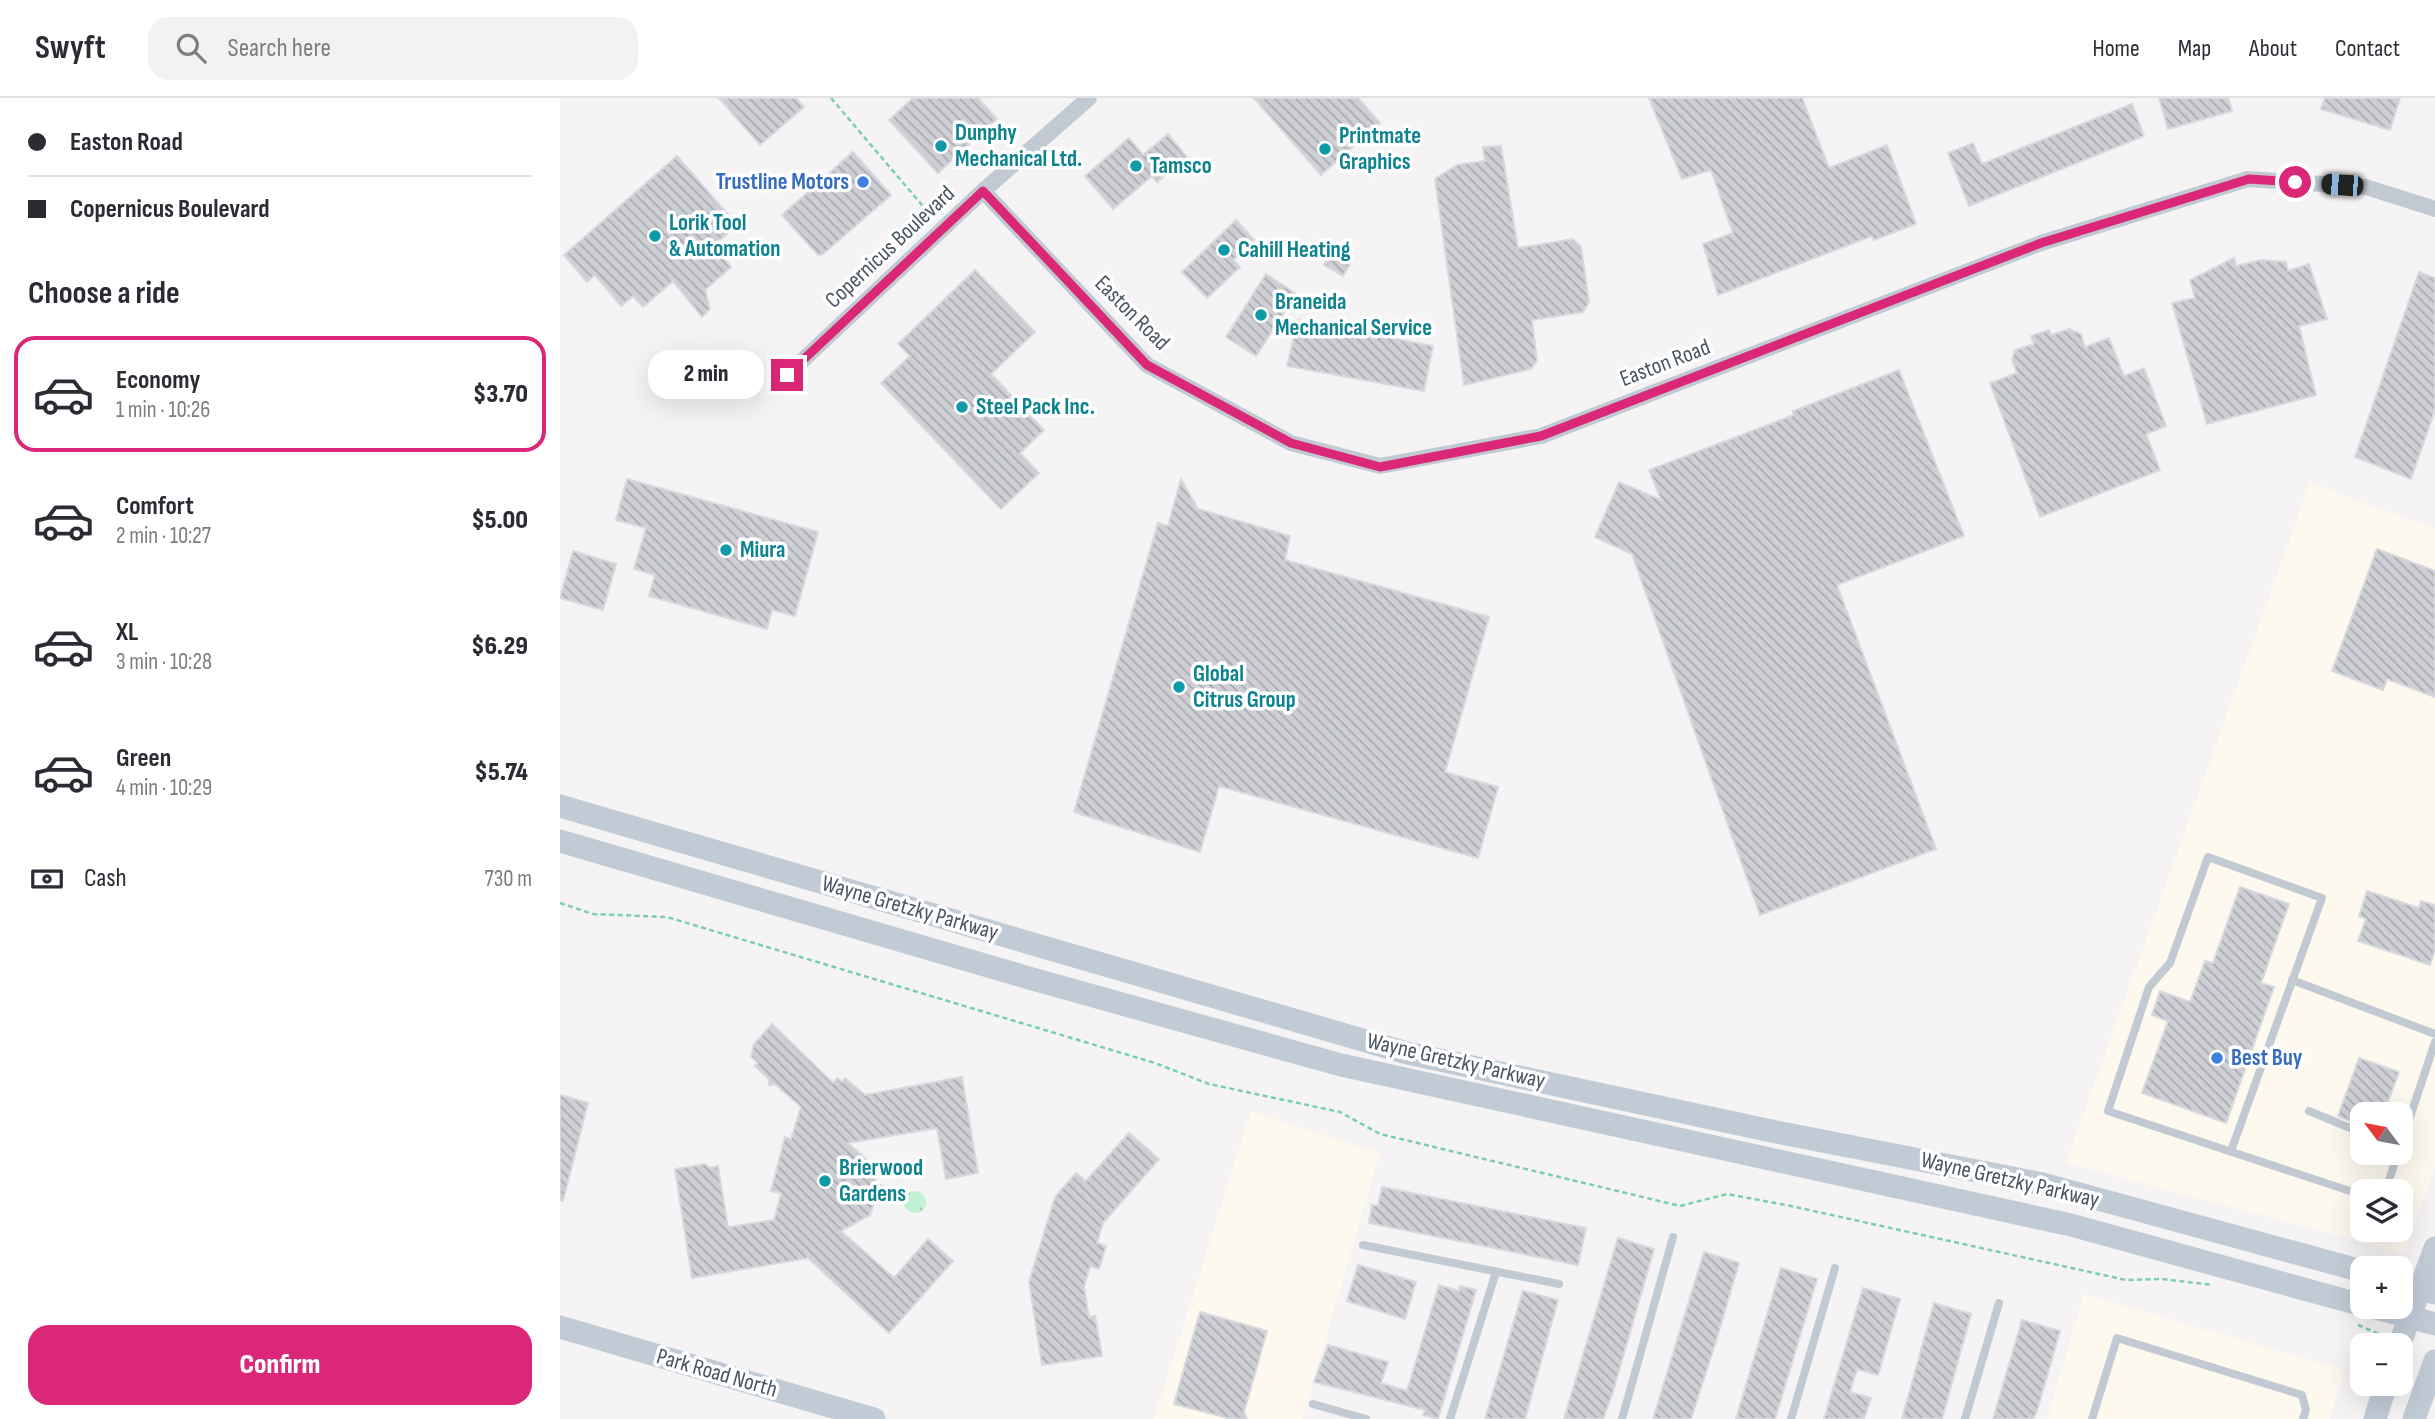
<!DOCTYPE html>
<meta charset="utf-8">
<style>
body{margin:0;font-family:"Sofia Sans Condensed",sans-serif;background:#f2f2f3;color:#2b2b33;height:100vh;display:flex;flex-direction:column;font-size:26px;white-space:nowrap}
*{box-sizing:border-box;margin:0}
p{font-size:23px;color:#7c7c81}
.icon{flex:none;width:38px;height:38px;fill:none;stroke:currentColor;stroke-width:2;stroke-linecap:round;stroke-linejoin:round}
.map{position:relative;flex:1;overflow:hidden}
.panel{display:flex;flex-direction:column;background:#fff;width:560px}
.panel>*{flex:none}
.guide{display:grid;align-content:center;height:154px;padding:0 28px;background:#fff}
.needle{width:46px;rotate:302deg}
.controls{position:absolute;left:1790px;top:1004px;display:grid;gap:14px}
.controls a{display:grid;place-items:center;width:63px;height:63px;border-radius:14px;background:#fff;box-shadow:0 7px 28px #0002;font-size:35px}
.end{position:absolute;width:32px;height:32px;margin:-16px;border:9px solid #db2777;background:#fff;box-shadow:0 0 0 4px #fff}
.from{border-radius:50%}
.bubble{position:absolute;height:49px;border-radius:21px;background:#fff;box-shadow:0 7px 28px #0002;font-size:23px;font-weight:800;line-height:49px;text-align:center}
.car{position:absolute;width:21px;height:42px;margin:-21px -10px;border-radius:9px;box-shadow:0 0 5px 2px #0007;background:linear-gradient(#222 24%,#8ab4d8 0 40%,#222 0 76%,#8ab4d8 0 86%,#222 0)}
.guide b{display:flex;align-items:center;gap:24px;height:66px;font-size:26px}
.guide b+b{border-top:2px solid #e1e1e2}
.guide i{width:18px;height:18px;background:#2b2b33}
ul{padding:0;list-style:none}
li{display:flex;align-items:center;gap:21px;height:116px;margin:0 14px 10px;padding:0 14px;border:4px solid transparent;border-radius:21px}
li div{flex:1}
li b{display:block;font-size:26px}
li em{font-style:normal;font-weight:800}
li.active{border-color:#db2777}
li>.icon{width:63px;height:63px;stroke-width:1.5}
h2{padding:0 28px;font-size:32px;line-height:84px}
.pay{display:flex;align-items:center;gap:18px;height:77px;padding:0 28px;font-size:26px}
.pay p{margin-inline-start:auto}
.cta{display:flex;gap:14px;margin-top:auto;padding:14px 28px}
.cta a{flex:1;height:80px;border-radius:21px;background:#db2777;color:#fff;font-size:28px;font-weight:800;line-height:80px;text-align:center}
header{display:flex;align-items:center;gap:42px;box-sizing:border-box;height:98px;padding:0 35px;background:#fff;border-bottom:2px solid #e1e1e2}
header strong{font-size:33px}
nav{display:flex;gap:38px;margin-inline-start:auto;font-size:24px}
.search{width:490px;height:63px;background:#f2f2f3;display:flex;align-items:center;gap:18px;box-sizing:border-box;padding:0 24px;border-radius:21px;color:#7c7c81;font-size:26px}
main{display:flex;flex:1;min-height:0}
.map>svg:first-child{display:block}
.commercial{fill:#fdf9ef;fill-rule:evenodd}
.grass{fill:url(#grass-tufts)}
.building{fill:url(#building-back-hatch);stroke:#d7d9de;stroke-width:2}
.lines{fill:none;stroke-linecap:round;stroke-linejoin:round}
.path{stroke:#7ad0a6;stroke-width:2.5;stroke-dasharray:5 3.5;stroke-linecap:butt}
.lane{stroke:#c1cad2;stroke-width:8}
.street{stroke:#c1cad2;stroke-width:16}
.secondary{stroke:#c1cbd6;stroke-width:23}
.route{stroke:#db2777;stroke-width:9}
.culture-dot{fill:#0f9aa8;stroke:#fff;stroke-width:2.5}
.shop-dot{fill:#3f7fe0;stroke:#fff;stroke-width:2.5}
.labels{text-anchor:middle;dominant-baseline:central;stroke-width:7;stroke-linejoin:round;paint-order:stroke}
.culture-label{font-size:23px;font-weight:bold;fill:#0d838f;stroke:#fff;text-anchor:start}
.shop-label{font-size:23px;font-weight:bold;fill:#366cbe;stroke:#fff;text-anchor:end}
.street-label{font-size:23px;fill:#4a5661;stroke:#fff}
</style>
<header>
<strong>Swyft</strong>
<div class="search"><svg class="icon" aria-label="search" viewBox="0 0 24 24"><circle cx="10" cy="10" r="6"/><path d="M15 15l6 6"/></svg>Search here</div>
<nav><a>Home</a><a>Map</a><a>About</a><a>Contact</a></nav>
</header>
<main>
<section class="panel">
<div class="guide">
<b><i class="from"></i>Easton Road</b>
<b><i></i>Copernicus Boulevard</b>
</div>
<h2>Choose a ride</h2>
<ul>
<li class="active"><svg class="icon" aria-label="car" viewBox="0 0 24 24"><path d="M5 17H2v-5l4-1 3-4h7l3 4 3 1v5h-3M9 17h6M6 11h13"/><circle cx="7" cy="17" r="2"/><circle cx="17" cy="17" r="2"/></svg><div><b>Economy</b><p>1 min · 10:26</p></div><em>$3.70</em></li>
<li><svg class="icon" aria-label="car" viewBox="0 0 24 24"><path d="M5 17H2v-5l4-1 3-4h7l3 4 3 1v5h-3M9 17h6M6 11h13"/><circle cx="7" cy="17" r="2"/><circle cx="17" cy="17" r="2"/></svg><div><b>Comfort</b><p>2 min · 10:27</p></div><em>$5.00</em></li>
<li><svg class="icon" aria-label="car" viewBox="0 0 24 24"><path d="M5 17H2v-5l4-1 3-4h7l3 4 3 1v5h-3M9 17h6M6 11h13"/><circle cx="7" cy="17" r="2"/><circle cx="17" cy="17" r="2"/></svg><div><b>XL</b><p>3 min · 10:28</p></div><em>$6.29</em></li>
<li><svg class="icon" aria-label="car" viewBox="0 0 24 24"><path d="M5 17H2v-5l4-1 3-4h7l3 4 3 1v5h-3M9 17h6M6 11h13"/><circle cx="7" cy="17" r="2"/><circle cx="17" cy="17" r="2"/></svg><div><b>Green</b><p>4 min · 10:29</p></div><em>$5.74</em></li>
</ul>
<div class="pay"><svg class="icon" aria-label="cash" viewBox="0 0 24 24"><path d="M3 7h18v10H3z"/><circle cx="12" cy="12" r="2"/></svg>Cash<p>730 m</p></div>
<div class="cta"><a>Confirm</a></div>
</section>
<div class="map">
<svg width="1875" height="1321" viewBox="0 0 1875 1321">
<defs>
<pattern id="grass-tufts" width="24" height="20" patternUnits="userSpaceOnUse" patternTransform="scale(1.75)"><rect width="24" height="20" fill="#c3f1d5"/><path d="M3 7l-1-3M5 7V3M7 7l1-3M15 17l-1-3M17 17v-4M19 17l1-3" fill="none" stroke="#a0c6b0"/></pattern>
<pattern id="building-back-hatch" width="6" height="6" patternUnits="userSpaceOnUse" patternTransform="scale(1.75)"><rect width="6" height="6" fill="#cdcfd5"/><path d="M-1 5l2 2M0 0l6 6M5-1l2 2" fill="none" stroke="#a8abb0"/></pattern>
</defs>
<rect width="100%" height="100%" fill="#f5f3f3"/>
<g class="commercial">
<path d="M1750 385 1875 431V1069L1844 1155 1506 1065ZM1802 1017H1841V1055H1802ZM1802 1094H1841V1132H1802Z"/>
<polygon points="691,1013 820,1055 742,1321 594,1321"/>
<polygon points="1524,1196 1784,1272 1770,1321 1487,1321"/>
</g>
<circle class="grass" cx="355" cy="1104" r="11"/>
<g class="building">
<polygon points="159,0 236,0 244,9 200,47"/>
<polygon points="353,0 418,0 437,21 378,75 329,22"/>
<polygon points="694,0 798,0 820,25 761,77"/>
<polygon points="1089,0 1242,0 1269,70 1327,47 1356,126 1314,142 1312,138 1158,197 1143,146 1173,135 1151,72 1122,81"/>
<polygon points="1599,0 1668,0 1672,13 1608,31"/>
<polygon points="1765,0 1840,0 1830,32 1761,11"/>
<polygon points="1572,6 1584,38 1409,108 1388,55 1413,45 1422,66"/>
<polygon points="608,36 627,59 597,84 592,78 553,111 525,78 569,40 583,57"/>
<polygon points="941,48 958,150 1013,141 1021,149 1029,204 1023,214 972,222 977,263 971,271 904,287 875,81 897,67 925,63 923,49"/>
<polygon points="293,54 331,97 263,156 258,157 222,117"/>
<polygon points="117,58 177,127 153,148 171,169 145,192 150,211 142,219 113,183 83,209 73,198 61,208 35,177 27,184 4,157"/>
<polygon points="676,122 694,142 673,162 680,169 647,200 622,174"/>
<polygon points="771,155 790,166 783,178 764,167"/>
<polygon points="1674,160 1676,168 1701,162 1726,164 1728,173 1749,166 1767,221 1739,228 1756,297 1647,326 1612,205 1635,200 1630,182"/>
<polygon points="415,172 475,234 431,276 484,332 460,355 479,375 441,411 321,285 350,258 338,246"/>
<polygon points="1859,174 1875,180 1875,312 1851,381 1795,359"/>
<polygon points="706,176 736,196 696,258 666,239"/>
<polygon points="738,222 873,248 864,293 727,268"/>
<polygon points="1509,231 1521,236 1525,249 1549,240 1564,278 1584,270 1606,328 1586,336 1600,372 1480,419 1430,285 1457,275 1452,262 1455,252 1474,246 1471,238 1489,232 1491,237"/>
<polygon points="1339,272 1404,438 1277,487 1376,751 1200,817 1072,456 1035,439 1059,384 1101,402 1089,372 1234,317 1233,313"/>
<polygon points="67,381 258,434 235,518 212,512 207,531 89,498 95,477 74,471 86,430 56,422"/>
<polygon points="621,381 638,411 730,438 725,462 929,519 885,674 938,689 918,760 659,688 640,754 514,714 598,425 608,428"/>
<polygon points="1817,451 1875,473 1875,599 1827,581 1823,592 1772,573"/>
<polygon points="13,453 56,466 43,512 0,500"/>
<polygon points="1680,789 1729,806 1701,885 1714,889 1666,1025 1582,995 1608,923 1592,917 1600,893 1630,904 1645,863 1653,865"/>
<polygon points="1807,793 1859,810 1861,803 1875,807 1875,852 1870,867 1798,843 1806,821 1799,818"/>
<polygon points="212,926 273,985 277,980 282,984 285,980 305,997 402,979 418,1075 386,1081 377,1030 288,1045 318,1072 314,1085 330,1090 327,1103 316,1099 310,1117 281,1133 334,1180 368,1141 393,1163 329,1235 248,1160 132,1180 115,1071 145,1066 150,1070 158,1068 168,1129 214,1122 221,1095 211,1093 225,1039 231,1041 241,1009 215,986 209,987 209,981 195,968 198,965 191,959 194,946"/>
<polygon points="1799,960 1839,974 1823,1017 1802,1017 1802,1028 1778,1018"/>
<polygon points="0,997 28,1005 3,1103 0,1102"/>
<polygon points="569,1035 599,1061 543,1125 537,1145 546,1148 539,1171 530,1168 524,1189 529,1219 535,1218 542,1258 482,1267 469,1184 495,1099 516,1075 526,1083"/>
<polygon points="822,1089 1026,1130 1018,1167 809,1125 812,1107 818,1108"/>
<polygon points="1058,1140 1094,1151 1052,1297 1043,1321 1004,1321"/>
<polygon points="1144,1154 1179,1165 1156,1243 1131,1321 1093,1321"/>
<polygon points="798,1167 856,1184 845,1221 787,1203"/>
<polygon points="1221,1170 1257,1181 1232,1265 1215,1321 1176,1321"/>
<polygon points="879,1187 899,1193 900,1188 916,1192 878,1321 863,1317 865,1312 754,1284 768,1247 828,1264 821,1285 847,1293"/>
<polygon points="1303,1190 1340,1201 1318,1277 1297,1271 1290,1294 1311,1300 1304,1321 1264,1321"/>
<polygon points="963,1193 998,1202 965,1321 925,1321"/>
<polygon points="1374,1205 1411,1216 1382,1321 1342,1321"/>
<polygon points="640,1214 707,1233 684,1314 687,1321 671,1321 614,1306"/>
<polygon points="1462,1222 1500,1233 1477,1313 1473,1321 1433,1321"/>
</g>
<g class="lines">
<g class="path">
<polyline points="271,0 373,120"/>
<polyline points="0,805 33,816 107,819 595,965 649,986 780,1014 820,1036 1120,1108 1167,1096 1231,1108 1566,1182 1602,1181 1653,1187"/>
<polyline points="1798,1227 1824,1238"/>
</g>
<g class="lane">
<polyline points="1732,882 1875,936"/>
<polyline points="1749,1013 1802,1035"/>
<polyline points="1841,1046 1875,944"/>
<polyline points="1671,1053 1762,800 1648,759 1610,865 1589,889 1548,1013 1802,1097"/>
<polyline points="1825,1094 1838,1055"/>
<polyline points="803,1147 999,1186"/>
<polyline points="753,1306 806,1321"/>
<polyline points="890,1321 936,1174"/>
<polyline points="1062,1321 1113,1139"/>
<polyline points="1231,1321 1275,1170"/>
<polyline points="1405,1321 1439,1205"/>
<polyline points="1532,1321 1557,1240 1742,1297 1746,1312 1743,1321"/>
</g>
<g class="street">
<polyline points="423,93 587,267 731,345 820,368 981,338 1481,145 1688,81 1806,89 1875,111"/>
<polyline points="227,277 423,93 529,0"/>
</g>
<g class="secondary">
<polyline points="0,708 847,955 1216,1034 1483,1086 1802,1173"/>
<polyline points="0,743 476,882 781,967 1511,1127 1802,1207"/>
<polyline points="1841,1185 1875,1195"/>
<polyline points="1811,1209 1875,1226"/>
<polyline points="0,1229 314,1321"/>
<polyline points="1839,1248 1875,1150"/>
<polyline points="1815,1321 1826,1286"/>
<polyline points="1854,1321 1875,1263"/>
</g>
</g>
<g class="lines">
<polyline class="route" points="227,277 423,93 587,267 731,345 820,369 981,338 1481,145 1689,81 1735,84"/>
</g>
<g class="culture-dot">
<circle cx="381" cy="48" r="7"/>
<circle cx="765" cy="51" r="7"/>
<circle cx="576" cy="68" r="7"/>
<circle cx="95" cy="138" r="7"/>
<circle cx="664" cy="152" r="7"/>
<circle cx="701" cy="217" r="7"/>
<circle cx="402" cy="309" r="7"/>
<circle cx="166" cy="452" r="7"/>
<circle cx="619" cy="589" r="7"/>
<circle cx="265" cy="1083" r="7"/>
</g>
<g class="shop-dot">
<circle cx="303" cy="84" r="7"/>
<circle cx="1657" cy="960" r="7"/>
</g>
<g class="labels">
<g class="culture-label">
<text x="395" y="35">Dunphy<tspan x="395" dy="26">Mechanical Ltd.</tspan></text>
<text x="779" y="38">Printmate<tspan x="779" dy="26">Graphics</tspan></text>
<text x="590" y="68">Tamsco</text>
<text x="109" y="125">Lorik Tool<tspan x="109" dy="26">&amp; Automation</tspan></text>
<text x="678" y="152">Cahill Heating</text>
<text x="715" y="204">Braneida<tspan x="715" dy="26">Mechanical Service</tspan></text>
<text x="416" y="309">Steel Pack Inc.</text>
<text x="180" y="452">Miura</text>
<text x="633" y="576">Global<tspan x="633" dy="26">Citrus Group</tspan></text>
<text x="279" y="1070">Brierwood<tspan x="279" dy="26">Gardens</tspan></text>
</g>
<g class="shop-label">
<text x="289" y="84">Trustline Motors</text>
<text x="1671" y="960" text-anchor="start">Best Buy</text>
</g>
<g class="street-label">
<text transform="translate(330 149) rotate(-43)">Copernicus Boulevard</text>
<text transform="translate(572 215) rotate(45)">Easton Road</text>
<text transform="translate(1105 265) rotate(-21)">Easton Road</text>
<text transform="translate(350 810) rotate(16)">Wayne Gretzky Parkway</text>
<text transform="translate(896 963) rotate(13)">Wayne Gretzky Parkway</text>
<text transform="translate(1450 1082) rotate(13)">Wayne Gretzky Parkway</text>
<text transform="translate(157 1275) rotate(16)">Park Road North</text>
</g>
</g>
</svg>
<div class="controls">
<a><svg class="needle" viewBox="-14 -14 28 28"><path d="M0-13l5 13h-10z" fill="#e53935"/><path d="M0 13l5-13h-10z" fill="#7c7c81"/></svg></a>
<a><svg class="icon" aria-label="layers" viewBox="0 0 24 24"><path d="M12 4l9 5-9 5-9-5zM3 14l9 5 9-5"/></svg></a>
<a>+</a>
<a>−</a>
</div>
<i class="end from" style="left:1735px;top:84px"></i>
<i class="end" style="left:227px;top:277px"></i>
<div class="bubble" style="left:88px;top:252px;width:116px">2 min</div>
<i class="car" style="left:1782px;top:87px;rotate:274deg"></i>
</div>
</main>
